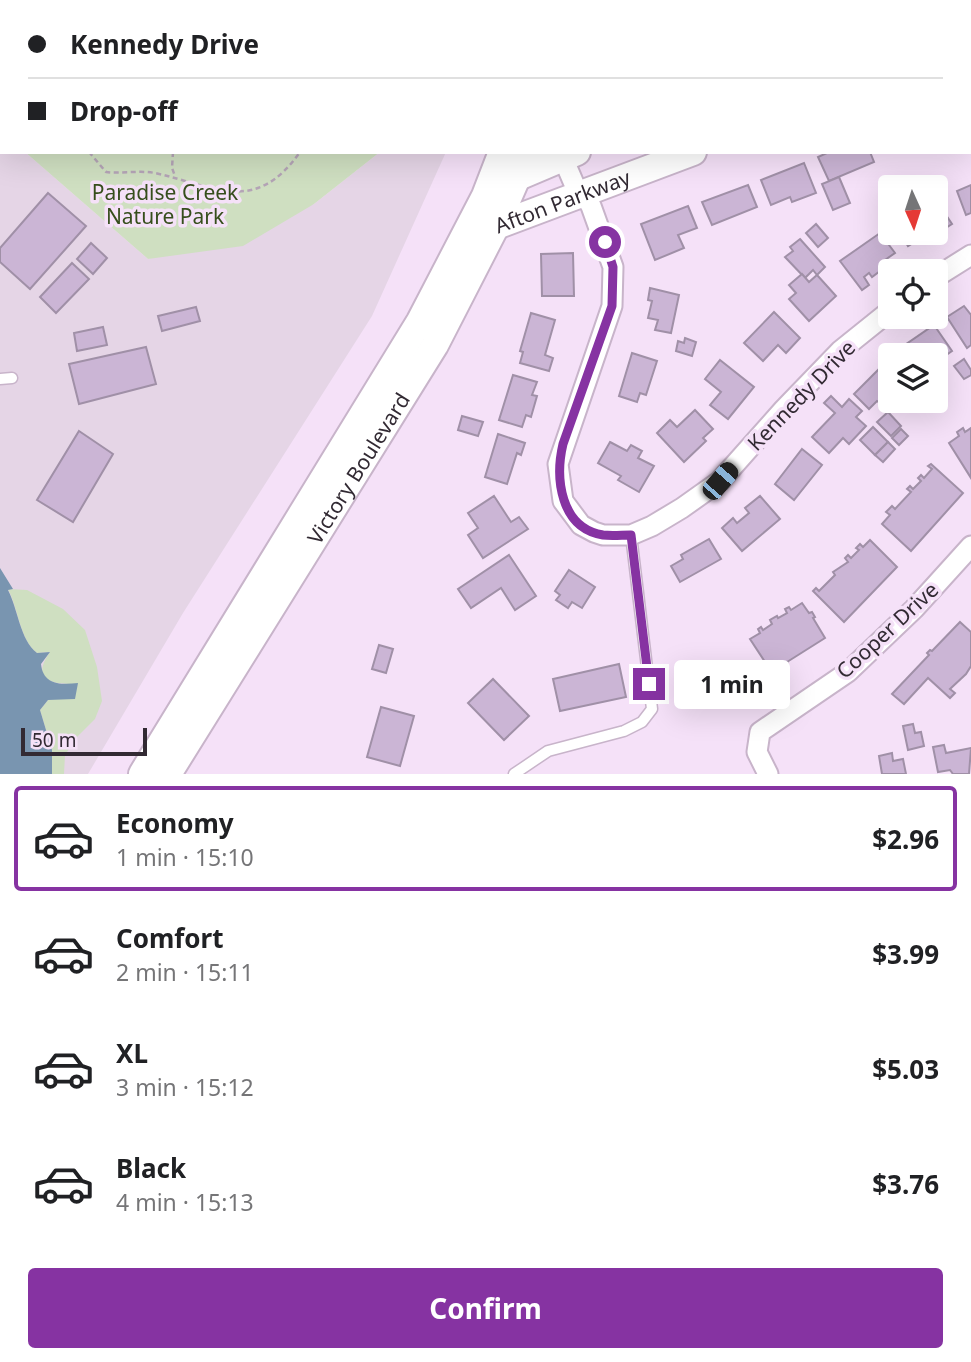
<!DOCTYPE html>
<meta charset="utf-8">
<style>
body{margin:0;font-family:"Noto Sans",sans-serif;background:#f2f2f2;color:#202124;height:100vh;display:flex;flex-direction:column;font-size:26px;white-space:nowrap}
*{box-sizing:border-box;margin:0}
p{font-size:23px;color:#757577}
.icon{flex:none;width:38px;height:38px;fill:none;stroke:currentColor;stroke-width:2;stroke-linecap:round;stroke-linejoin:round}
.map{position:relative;height:774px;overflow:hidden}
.drawer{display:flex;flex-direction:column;background:#fff;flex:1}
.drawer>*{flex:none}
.guide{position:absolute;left:0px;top:0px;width:971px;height:154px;box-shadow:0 7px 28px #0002;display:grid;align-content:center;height:154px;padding:0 28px;background:#fff}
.needle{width:46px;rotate:177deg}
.fabs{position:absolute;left:878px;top:175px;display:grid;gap:14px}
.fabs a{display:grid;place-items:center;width:70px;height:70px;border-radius:7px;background:#fff;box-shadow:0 7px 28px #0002;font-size:35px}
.scale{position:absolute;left:21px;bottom:18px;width:126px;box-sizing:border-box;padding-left:7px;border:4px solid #322a33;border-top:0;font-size:19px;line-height:24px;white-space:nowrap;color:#322a33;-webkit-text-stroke:5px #f5e1f8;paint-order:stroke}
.end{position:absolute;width:32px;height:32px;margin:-16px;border:9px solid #8633a2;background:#fff;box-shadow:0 0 0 4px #fff}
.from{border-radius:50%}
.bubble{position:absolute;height:49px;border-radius:7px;background:#fff;box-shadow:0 7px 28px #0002;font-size:23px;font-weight:700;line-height:49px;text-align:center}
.car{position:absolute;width:21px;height:42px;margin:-21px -10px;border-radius:9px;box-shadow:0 0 5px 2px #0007;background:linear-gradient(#222 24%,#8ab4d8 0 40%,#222 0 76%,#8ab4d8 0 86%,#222 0)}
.guide b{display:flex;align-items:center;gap:24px;height:66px;font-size:26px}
.guide b+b{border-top:2px solid #e0e0e0}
.guide i{width:18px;height:18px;background:#202124}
ul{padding:12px 0 0;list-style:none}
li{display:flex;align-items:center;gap:21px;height:105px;margin:0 14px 10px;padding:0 14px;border:4px solid transparent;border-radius:7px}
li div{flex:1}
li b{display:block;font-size:26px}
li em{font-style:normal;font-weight:700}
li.selected{border-color:#8633a2}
li>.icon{width:63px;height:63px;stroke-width:1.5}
.action{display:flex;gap:14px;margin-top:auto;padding:14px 28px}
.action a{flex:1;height:80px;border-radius:7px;background:#8633a2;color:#fff;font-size:28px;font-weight:700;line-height:80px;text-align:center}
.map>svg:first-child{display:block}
.industrial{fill:#e5d5e6}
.green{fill:#cfdfc1}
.water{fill:#7995b0}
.building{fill:#cbb5d5;stroke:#a090a7;stroke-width:2}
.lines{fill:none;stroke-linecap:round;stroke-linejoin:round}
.lane-casing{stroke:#c8b4ca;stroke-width:13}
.street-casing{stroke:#c8b4ca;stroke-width:23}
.secondary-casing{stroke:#c8b4ca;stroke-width:30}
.path{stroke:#b4a4b6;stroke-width:2.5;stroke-dasharray:5 3.5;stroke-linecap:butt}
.lane{stroke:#fff;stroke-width:10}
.street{stroke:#fff;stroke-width:19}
.secondary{stroke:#fff;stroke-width:26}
.route{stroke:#8633a2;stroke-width:9}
.labels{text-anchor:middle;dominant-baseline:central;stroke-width:7;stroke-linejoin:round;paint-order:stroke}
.park-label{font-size:21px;fill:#364e1c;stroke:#f5e1f8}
.street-label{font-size:21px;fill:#322a33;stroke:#f5e1f8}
</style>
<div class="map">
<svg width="971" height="774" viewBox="0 0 971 774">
<rect width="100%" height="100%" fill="#f5e1f8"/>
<polygon class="industrial" points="0,130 2,152 25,152 148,259 314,204 380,152 446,152 372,316 183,613 88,774 20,774 0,691"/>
<g class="green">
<polygon points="0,0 492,0 2,2 2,132"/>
<polygon points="25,152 380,152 314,204 243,246 148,259"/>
<path d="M8 589 27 590 63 609 85 630 97 667 102 701 95 719 77 737 65 755 64 774H52V750L40 710 48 700 77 684C52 685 30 680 50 652L37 653C20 640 18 608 8 589Z"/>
</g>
<path class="water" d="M0 568 13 589 8 590C18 609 20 640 37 653L50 652 41 664C43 685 61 685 78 683L75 699 48 700 40 710 52 750V774H0Z"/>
<g class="building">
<polygon points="829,152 870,152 874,162 829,181 818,157"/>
<polygon points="804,163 816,193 792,202 790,197 771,205 761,180"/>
<polygon points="839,177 850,203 833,210 822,184"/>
<polygon points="748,185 757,207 712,225 702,202"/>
<polygon points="971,185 971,213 966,215 957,191"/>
<polygon points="48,193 86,226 30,289 0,262 0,248"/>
<polygon points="936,200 952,224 941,231 939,227 936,228"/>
<polygon points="688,206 697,228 678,235 684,248 655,260 641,224"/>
<polygon points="816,224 828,238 818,247 806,233"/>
<polygon points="880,233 895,253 885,260 888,265 872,277 869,273 864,277 869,285 862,290 840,261"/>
<polygon points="900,233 929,233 908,246"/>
<polygon points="800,239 825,267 817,275 813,270 805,278 785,257 793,251 790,247"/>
<polygon points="91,243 107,258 93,274 77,259"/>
<polygon points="573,253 574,296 542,296 541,254"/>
<polygon points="72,263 89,279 56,313 40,297"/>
<polygon points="802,274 809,282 817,275 836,296 809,321 789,299 796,293 789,285"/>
<polygon points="650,288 679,295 671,333 655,330 658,320 648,318 652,301 648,300"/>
<polygon points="964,306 971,315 971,345 967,348 947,317"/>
<polygon points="196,307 200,321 162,331 158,316"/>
<polygon points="774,312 800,338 786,353 778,345 763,361 744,343"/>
<polygon points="531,313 555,320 545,355 553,358 549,371 520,363 523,352 520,351"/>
<polygon points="934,325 952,351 936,362 936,355 904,355 899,349"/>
<polygon points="103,327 107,345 77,351 74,333"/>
<polygon points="685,338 696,342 692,356 676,351 678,341 684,343"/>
<polygon points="146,347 156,384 79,404 69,364"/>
<polygon points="632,353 657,361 646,395 640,393 637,402 619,396"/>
<polygon points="964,359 971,370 971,375 964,379 954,366"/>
<polygon points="720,360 754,387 728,419 710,405 721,392 705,379"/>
<polygon points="881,367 891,376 891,393 880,403 877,401 869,409 854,394"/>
<polygon points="513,375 537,382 532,395 537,396 531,417 526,415 522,427 499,420"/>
<polygon points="831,396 842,407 849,399 862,411 856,417 866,426 849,444 843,438 829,453 812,437 835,413 824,403"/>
<polygon points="695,410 713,429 703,438 706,441 684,462 657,433 670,420 677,427"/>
<polygon points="888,412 901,426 891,436 877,422"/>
<polygon points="462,416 483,422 478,436 458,430"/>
<polygon points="873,427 888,442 875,455 860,440"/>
<polygon points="963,428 965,432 971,428 971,478 949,443 959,436 957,432"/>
<polygon points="901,429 908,436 899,445 892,438"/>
<polygon points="79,431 113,454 73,522 37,500"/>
<polygon points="498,434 525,443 521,455 517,453 507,484 485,477"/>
<polygon points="610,442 627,451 631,445 642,451 638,458 654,466 639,492 618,480 621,476 598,463"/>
<polygon points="888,442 895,449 883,462 875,455"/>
<polygon points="802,449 822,465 794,500 775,484"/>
<polygon points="931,464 963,493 911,551 882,524 890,515 886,512 892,506 895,509 911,492 907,489 910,486 913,489 921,481 918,478 921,475 924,478 932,469 928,466"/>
<polygon points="494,496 511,522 519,517 528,529 483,558 468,535 478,528 468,513"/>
<polygon points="760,496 780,519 742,551 722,528 733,518 737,523 749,513 745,508"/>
<polygon points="709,539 721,559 680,582 671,566 683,559 681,555"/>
<polygon points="870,540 897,567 844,622 813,591 816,588 819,591 835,575 833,572 848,562 845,558 848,555 851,558 859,550 856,548 860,544 863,547"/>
<polygon points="509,555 536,596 515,610 501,588 471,608 458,589"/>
<polygon points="569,570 595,587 582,608 572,602 568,608 556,600 560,595 555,591"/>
<polygon points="802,603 809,613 812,612 815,617 813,618 825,638 787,662 788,664 773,674 750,639 760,633 758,629 761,627 763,630 772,624 770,620 777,616 778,618 787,613 785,609 789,607 791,610"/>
<polygon points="960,622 971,632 971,666 966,674 950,689 955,693 950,698 928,678 904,704 892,694 929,655 927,653 930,650 932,651"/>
<polygon points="379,645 393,649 386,673 372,669"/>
<polygon points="619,664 626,697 560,711 553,679"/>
<polygon points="493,679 529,716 504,740 468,703"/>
<polygon points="381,707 414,716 400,766 367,757"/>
<polygon points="913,724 915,733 921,732 924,746 908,750 903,726"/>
<polygon points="944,745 946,753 971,748 969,774 953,774 950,770 938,772 933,747"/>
<polygon points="892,753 893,761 903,759 906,774 882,774 879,756"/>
</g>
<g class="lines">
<g class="lane-casing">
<g id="lane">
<polyline points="0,379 12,378"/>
<polyline points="514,774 548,751 624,731 642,722 652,709 631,535"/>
</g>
</g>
<g class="street-casing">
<g id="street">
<polyline points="861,0 862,2"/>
<polyline points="563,158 575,186 584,194 591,206 613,267 612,306 558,464 563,501 581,525 594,532 603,535 631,535 652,526 682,508 720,481 784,409 840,351 891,310"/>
<polyline points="936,277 971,255"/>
<polyline points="768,774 757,752 760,732 848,672 914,609 971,546"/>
</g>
</g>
<g class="secondary-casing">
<g id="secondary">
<polyline points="554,2 554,0"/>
<polyline points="580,2 581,0"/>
<polyline points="949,2 953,0"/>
<polyline points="970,45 971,44"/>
<polyline points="511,180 577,152"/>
<path id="s1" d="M488 227 496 226 693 152"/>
<polyline points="142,774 420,321 485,196 502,152"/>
<path id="s2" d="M168 774 435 345 496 226 528 152"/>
</g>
</g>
<g class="path">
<polyline points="37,0 37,2"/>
<polyline points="317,0 319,2"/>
<polyline points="72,2 73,0"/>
<polyline points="456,2 457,0"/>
<path d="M89 152 106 172C122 174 139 170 155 173 214 186 255 216 300 152"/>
<polyline points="173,152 172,168 175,176"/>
</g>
<use href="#lane" class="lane"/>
<use href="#street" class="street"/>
<use href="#secondary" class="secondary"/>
</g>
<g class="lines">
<path class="route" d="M605 242 613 267 612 306 563 444C555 478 560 528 603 535 612 536 622 535 631 535L649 684"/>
</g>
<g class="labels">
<g class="park-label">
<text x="165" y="192">Paradise Creek<tspan x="165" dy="24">Nature Park</tspan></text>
</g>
<g class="street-label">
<text stroke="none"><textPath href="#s1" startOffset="79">Afton Parkway</textPath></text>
<text transform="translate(801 395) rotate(-46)">Kennedy Drive</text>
<text stroke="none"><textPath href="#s2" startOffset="360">Victory Boulevard</textPath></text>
<text transform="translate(887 630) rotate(-43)">Cooper Drive</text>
</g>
</g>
</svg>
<div class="fabs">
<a><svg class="needle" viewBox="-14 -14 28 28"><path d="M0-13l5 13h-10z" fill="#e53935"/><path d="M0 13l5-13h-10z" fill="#757577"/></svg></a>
<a><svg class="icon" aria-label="locate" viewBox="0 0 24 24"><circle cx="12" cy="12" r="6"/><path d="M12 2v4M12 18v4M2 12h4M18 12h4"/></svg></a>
<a><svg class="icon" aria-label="layers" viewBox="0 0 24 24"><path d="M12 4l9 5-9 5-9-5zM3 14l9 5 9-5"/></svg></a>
</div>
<div class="scale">50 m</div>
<i class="end from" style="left:605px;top:242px"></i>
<i class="end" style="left:649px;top:684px"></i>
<div class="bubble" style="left:674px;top:660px;width:116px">1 min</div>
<i class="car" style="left:720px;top:481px;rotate:41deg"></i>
<div class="guide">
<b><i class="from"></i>Kennedy Drive</b>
<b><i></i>Drop-off</b>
</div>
</div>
<section class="drawer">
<ul>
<li class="selected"><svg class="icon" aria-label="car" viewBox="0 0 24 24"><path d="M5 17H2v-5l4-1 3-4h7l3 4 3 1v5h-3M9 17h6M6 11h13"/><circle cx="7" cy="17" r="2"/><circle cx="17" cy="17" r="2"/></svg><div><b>Economy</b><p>1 min · 15:10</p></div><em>$2.96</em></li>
<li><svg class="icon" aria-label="car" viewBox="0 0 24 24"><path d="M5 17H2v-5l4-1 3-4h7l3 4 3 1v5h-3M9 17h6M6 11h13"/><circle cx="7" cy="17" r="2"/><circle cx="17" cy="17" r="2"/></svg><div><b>Comfort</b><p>2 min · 15:11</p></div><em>$3.99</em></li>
<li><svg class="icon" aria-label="car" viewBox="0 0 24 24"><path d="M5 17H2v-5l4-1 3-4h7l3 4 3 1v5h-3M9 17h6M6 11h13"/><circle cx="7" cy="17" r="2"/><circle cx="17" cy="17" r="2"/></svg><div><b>XL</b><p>3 min · 15:12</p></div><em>$5.03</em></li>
<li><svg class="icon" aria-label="car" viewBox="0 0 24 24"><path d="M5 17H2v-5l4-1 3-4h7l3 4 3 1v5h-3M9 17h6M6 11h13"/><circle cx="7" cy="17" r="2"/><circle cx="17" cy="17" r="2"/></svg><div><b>Black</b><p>4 min · 15:13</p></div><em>$3.76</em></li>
</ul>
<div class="action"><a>Confirm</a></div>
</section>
